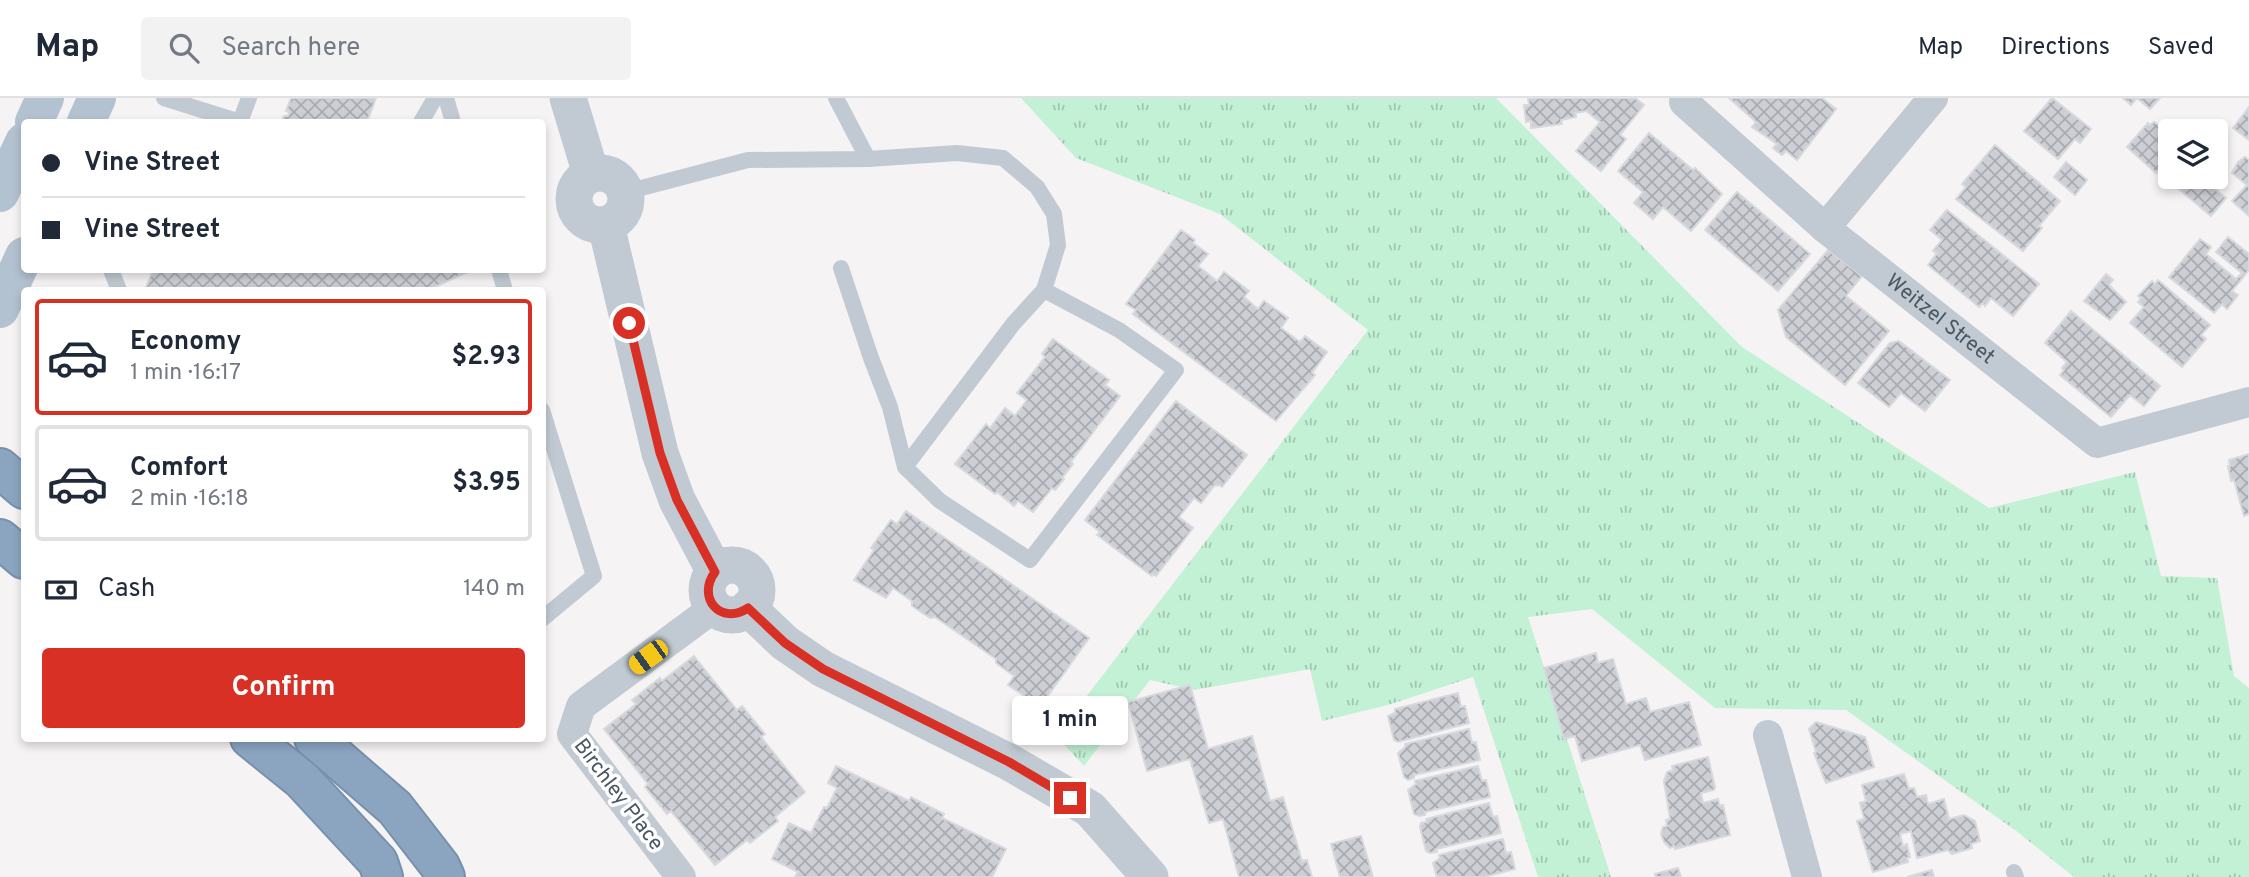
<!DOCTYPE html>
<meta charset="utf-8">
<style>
body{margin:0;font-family:Overpass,sans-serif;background:#f2f2f3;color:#1f2937;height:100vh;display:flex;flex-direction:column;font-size:26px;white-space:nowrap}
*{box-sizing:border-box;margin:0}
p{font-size:23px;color:#747a83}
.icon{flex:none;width:38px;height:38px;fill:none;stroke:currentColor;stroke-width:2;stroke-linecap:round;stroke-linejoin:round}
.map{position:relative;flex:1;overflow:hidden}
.panel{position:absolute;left:21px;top:189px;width:525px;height:455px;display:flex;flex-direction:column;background:#fff;border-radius:7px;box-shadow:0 4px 10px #0003}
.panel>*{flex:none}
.top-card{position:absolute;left:21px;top:21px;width:525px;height:154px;border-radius:7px;box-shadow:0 4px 10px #0003;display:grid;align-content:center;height:154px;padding:0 21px;background:#fff}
.buttons{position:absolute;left:2158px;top:21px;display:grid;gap:14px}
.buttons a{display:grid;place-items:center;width:70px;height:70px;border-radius:7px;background:#fff;box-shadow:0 4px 10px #0003;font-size:35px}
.end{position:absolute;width:32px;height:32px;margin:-16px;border:9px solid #d93025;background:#fff;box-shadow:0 0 0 4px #fff}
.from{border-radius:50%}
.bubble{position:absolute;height:49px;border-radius:7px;background:#fff;box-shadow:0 4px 10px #0003;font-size:23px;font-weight:700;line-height:49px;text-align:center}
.car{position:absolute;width:21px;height:42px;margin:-21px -10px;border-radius:9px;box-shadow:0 0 5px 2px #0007;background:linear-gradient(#f5c518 24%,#345 0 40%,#f5c518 0 76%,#345 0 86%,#f5c518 0)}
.top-card b{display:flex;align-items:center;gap:24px;height:66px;font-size:26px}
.top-card b+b{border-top:2px solid #e0e1e3}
.top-card i{width:18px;height:18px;background:#1f2937}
ul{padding:12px 0 0;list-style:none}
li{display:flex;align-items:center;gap:21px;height:116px;margin:0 14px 10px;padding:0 7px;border:4px solid #e0e1e3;border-radius:7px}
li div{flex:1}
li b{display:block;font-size:26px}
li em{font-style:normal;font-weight:700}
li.selected{border-color:#d93025}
li>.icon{width:63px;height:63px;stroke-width:1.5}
.pay{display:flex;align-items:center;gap:18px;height:77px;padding:0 21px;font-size:26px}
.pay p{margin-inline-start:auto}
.primary-button{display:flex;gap:14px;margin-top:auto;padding:14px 21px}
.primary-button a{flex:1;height:80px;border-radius:7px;background:#d93025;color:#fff;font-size:28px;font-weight:700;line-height:80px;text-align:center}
header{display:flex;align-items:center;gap:42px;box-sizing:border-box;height:98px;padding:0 35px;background:#fff;border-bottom:2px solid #e0e1e3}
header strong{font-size:33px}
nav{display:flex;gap:38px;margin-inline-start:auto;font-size:24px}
.search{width:490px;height:63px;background:#f2f2f3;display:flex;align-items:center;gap:18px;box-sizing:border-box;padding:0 24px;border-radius:7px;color:#747a83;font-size:26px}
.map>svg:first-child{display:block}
.grass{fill:url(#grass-tufts)}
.building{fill:url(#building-cross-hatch);stroke:#d7d9de;stroke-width:2}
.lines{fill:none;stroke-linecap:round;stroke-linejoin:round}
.motorway-casing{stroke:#7690ad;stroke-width:42}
.service{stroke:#c1cad2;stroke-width:16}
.minor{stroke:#c1cad2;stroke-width:30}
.tertiary{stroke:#c1cad2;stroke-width:37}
.primary{stroke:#b3c2d1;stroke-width:38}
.motorway{stroke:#8ba5c1;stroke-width:38}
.route{stroke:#d93025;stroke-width:9}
.labels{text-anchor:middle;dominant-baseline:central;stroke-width:7;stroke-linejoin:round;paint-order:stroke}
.street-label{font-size:21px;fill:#4a5661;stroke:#fff}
</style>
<header>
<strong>Map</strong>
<div class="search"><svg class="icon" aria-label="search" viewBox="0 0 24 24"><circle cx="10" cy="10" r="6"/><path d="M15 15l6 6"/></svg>Search here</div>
<nav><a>Map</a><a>Directions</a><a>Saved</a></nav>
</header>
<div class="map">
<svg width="2249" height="779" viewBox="0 0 2249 779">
<defs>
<pattern id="grass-tufts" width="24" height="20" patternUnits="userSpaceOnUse" patternTransform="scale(1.75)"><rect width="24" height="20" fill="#c3f1d5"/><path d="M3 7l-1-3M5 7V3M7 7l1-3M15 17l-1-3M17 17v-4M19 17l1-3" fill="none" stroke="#a0c6b0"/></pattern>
<pattern id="building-cross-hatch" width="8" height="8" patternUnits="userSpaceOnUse" patternTransform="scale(1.75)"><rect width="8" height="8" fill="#cdcfd5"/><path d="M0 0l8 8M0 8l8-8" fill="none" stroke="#a8abb0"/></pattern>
</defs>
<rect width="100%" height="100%" fill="#f5f3f3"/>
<polygon class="grass" points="1021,0 1496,0 1742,249 1989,410 2135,374 2161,478 2217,480 2234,578 2249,590 2249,779 2074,779 2015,732 1846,612 1715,610 1592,511 1528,519 1611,779 1538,779 1473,579 1388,607 1322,623 1310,571 1194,592 1150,582 1084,668 1056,638 1368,232 1220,116 1076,60"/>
<g class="building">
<polygon points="291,0 376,0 367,24 281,24 284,18 288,18 289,14 286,13"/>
<polygon points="1528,0 1635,0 1644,7 1620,37 1626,41 1601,73 1576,53 1600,24 1586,13 1575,15 1576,19 1561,22 1562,26 1531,30 1531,23 1526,24 1524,7 1529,7"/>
<polygon points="1729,0 1822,0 1836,11 1797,62 1786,53 1782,57 1773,50 1777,46 1752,29 1756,24"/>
<polygon points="2052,0 2091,31 2080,45 2075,41 2058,61 2024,33"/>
<polygon points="2123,0 2137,0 2131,7"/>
<polygon points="2137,0 2160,0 2150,11"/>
<polygon points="2249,9 2249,42 2233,30"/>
<polygon points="2154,24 2170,35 2170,59 2156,75 2127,49 2148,25 2150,27"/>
<polygon points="1649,35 1693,72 1695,70 1722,96 1691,133 1663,109 1653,121 1634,105 1643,94 1618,73"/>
<polygon points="1995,47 2060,103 2039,128 2042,130 2023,153 1956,101 1966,89 1962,86"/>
<polygon points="2245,59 2249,62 2249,118 2232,103 2247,87 2232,75 2238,64"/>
<polygon points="2066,64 2087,82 2075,97 2054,79"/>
<polygon points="2170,66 2170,79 2200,79 2226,100 2211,118 2161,76"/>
<polygon points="1737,94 1810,156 1778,193 1705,132"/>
<polygon points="1947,112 2039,186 2013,218 1991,200 1985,208 1983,205 1979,209 1928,167 1937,155 1933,153 1942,142 1930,132"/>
<polygon points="1181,132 1195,142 1193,145 1208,156 1198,168 1217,183 1224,174 1249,193 1244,199 1258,211 1264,203 1288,220 1281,230 1300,244 1305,238 1327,254 1312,275 1315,277 1276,323 1133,216 1136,212 1126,206"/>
<polygon points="2228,139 2249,156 2249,172 2232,193 2238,197 2227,211 2222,206 2214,215 2169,179 2200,141 2211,149 2206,156 2236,181 2242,175 2216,154"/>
<polygon points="1828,152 1862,178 1846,198 1889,233 1845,287 1786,239 1778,212"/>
<polygon points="153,172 472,172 428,192 145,192"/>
<polygon points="2106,176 2113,182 2109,187 2126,204 2110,222 2084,203"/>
<polygon points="2158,182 2210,227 2201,237 2206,241 2182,269 2130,225 2144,209 2138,204 2141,200 2138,198 2152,183 2155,186"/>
<polygon points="2071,213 2160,288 2144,308 2130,297 2111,319 2060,277 2064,272 2062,270 2067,264 2045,245"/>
<polygon points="1053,241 1109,282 1105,287 1120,298 1071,364 1073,366 1062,380 1064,381 1055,392 1052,390 1033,414 1018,403 1014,408 997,394 995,396 955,366 986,326 990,330 1005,310 1015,318 1027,302 1017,295 1045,259 1042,256"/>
<polygon points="1899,243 1950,282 1925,313 1901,295 1889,309 1858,285 1890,245"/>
<polygon points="1176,303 1247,357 1222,389 1219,387 1214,388 1201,405 1194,400 1179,419 1193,430 1156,478 1153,476 1152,478 1097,437 1100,434 1085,422"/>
<polygon points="2249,356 2249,416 2244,418 2234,382 2231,383 2228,368 2230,368 2229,362"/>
<polygon points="906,413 1089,540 1040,609 1038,608 1035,611 1022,602 1023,597 1008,587 1014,578 996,565 996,561 935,519 930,520 912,508 912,503 893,490 886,500 854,482 874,452 871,450 891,422 897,426"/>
<polygon points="1596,555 1598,565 1613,561 1626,606 1646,600 1650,614 1689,604 1701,647 1645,662 1640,647 1582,663 1575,638 1564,641 1544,570"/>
<polygon points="694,558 737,612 742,608 765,636 761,639 805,694 775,719 778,723 750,745 747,742 715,767 671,713 667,716 645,689 648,686 604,631 636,606 632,602 660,580 662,583"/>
<polygon points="1190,587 1208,651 1252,638 1270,703 1283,699 1302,763 1307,762 1312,779 1239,779 1223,721 1209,725 1190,661 1147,673 1128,604"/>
<polygon points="1458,595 1461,609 1465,608 1469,625 1398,644 1394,642 1388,618 1395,615 1395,611"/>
<polygon points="1816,624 1865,639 1874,669 1826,685 1814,655 1816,654 1809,631"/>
<polygon points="1469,631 1472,645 1476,644 1480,662 1414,677 1414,680 1408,682 1404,679 1398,655 1405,649 1405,646"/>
<polygon points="1708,659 1715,689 1714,692 1701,695 1703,705 1718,701 1720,708 1723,707 1730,737 1675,751 1674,748 1670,750 1664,744 1661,736 1663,729 1667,728 1666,722 1670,721 1664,683 1667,674 1673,672 1672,668"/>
<polygon points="836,668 909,703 911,699 944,716 942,720 1006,751 992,779 795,779 798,774 772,761 789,725 811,735 824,709 827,710 837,690 828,685"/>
<polygon points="1478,668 1482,683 1486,682 1490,699 1425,714 1425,717 1419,718 1414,716 1408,692 1416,686 1415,683"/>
<polygon points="1904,676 1909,691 1914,690 1917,699 1926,697 1928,706 1944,701 1949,721 1964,717 1975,723 1980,743 1971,746 1972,750 1952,756 1948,752 1917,760 1911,733 1900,736 1903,748 1907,746 1910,759 1907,760 1908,764 1873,774 1857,723 1864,721 1860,705 1866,703 1862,687"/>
<polygon points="1489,705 1493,719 1497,718 1501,735 1436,751 1437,754 1430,755 1426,753 1420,729 1421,725 1427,724 1426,721"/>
<polygon points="1361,738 1373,779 1340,779 1331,746"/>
<polygon points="1503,741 1506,755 1511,754 1515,771 1484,779 1437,779 1433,765 1440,760 1439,757"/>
<polygon points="1678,770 1681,779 1656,779 1655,776"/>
<polygon points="1932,772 1934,779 1907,779"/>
</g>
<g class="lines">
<g class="motorway-casing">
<g id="motorway">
<polyline points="0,370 24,391"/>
<polyline points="0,441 24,461"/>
<polyline points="250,640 302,682 378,764 383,779"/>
<polyline points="314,640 395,710 440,768 445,779"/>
</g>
</g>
<g class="service">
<polyline points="164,0 240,24"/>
<polyline points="446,0 453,24"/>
<polyline points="836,0 868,61"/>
<polyline points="240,24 249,0"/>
<polyline points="421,24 435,0"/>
<polyline points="626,94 748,62 868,61 957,55 1003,60 1037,89 1054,116 1058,147 1044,192 1013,226 905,369 940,403 1030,462 1176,272 1119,232 1044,192"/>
<polyline points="841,170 871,260 890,309 905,369"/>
<polyline points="111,172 119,192"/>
<polyline points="499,172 505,192"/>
<polyline points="542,312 594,478 542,521"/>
<polyline points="2014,774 2016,779"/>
</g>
<g class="minor">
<path id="s1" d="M1684 4 1825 130 2097 345 2249 304"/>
<polyline points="1825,130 1933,0"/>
<polyline points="1768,637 1807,779"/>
<polyline points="681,779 572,636 581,608 715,509"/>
</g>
<g class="tertiary">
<polyline points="568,0 591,76"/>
<circle cx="600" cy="101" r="26"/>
<polyline points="606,127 660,355 677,402 715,474"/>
<circle cx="732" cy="492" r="25"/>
<polyline points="748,510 785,545 823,571 1009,664 1090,711 1150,779"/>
</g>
<g class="primary">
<polyline points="34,24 45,0"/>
<polyline points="86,24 97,0"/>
<polyline points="0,95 24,44"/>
<polyline points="0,211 24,158"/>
</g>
<use href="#motorway" class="motorway"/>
</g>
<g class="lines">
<path class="route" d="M629 225 660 355 677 402 715 474C696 500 721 528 748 510L785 545 823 571 1009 664 1070 700"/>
</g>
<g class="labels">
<g class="street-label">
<text stroke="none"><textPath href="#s1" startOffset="336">Weitzel Street</textPath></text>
<text transform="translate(618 697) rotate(53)">Birchley Place</text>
</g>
</g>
</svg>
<div class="buttons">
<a><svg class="icon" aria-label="layers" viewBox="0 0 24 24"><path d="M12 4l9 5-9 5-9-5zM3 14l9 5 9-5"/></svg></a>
</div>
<i class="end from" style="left:629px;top:225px"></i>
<i class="end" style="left:1070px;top:700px"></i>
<div class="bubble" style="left:1012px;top:598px;width:116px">1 min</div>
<i class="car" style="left:648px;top:559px;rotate:234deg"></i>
<div class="top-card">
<b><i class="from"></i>Vine Street</b>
<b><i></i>Vine Street</b>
</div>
<section class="panel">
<ul>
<li class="selected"><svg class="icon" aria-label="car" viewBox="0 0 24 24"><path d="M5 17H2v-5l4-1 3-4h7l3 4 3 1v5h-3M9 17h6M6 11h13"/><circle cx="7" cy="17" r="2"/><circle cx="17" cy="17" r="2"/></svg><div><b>Economy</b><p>1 min · 16:17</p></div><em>$2.93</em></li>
<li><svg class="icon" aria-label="car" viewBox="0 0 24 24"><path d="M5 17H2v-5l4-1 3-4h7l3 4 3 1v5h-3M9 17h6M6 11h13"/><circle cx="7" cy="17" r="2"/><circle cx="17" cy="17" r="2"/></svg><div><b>Comfort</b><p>2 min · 16:18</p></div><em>$3.95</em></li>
</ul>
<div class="pay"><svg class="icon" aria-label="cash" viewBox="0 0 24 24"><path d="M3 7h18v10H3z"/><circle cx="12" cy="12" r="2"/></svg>Cash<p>140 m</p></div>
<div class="primary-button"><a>Confirm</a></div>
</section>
</div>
